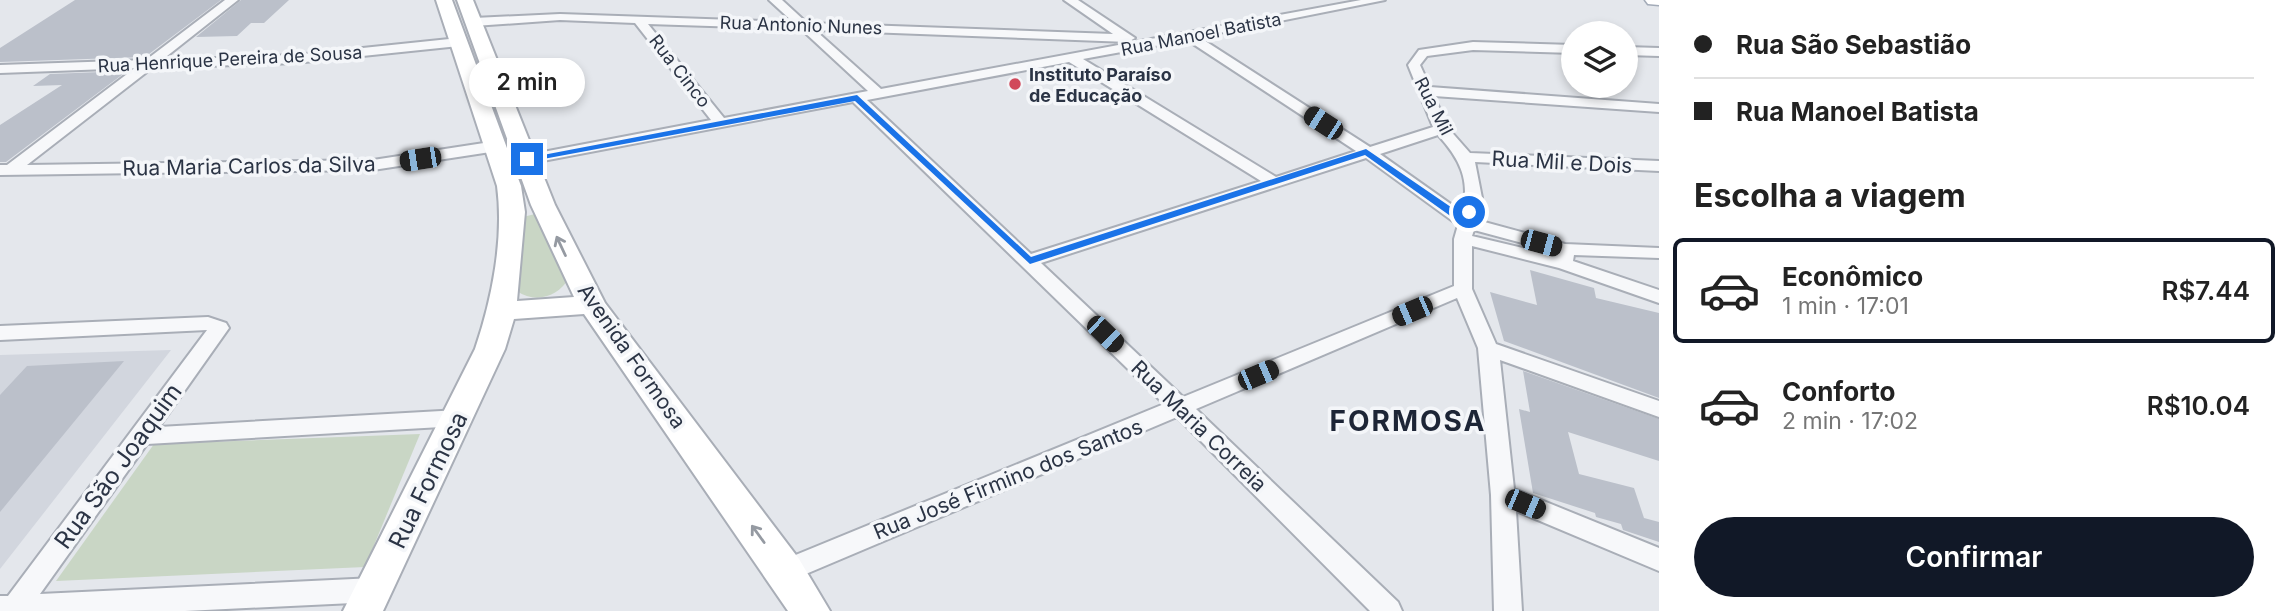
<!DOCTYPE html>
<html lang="pt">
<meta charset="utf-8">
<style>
body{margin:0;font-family:Inter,sans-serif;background:#f6f6f6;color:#222;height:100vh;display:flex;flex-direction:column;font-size:26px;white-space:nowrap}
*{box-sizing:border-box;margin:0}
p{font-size:23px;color:#767676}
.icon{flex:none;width:38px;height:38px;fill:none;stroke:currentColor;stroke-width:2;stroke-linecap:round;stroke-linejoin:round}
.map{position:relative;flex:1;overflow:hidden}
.drawer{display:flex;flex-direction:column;background:#fff;width:630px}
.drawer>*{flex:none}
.top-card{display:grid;align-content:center;height:154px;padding:0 35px;background:#fff}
.tools{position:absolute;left:1561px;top:21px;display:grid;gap:14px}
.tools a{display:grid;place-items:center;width:77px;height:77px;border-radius:50%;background:#fff;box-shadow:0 4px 10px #0003;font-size:35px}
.end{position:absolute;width:32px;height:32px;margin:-16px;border:9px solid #1a73e8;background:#fff;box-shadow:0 0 0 4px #fff}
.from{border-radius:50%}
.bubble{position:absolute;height:49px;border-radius:24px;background:#fff;box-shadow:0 4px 10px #0003;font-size:23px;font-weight:600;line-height:49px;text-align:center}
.car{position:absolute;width:21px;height:42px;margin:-21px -10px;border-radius:9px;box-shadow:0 0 5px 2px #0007;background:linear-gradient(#222 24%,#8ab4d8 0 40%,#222 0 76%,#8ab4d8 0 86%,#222 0)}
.top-card b{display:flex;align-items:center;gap:24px;height:66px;font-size:26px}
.top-card b+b{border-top:2px solid #e0e0e0}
.top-card i{width:18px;height:18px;background:#222}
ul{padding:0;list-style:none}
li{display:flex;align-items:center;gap:21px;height:105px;margin:0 14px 10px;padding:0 21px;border:4px solid transparent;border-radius:10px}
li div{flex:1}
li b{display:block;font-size:26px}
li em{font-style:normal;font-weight:600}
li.on{border-color:#111827}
li>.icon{width:63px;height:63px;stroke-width:1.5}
h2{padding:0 35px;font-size:32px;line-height:84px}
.primary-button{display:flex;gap:14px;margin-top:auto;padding:14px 35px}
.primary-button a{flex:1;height:80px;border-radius:42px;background:#111827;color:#fff;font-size:28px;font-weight:600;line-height:80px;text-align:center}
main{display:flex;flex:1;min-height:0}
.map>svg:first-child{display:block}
.built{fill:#d2d6de}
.green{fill:#c9d6c5}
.building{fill:#bbc0ca}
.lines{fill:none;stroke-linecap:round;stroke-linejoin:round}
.minor-casing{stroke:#a9aeb7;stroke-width:4}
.secondary-casing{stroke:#a9aeb7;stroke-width:4}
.primary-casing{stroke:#a3abb8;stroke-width:3}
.minor{fill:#f7f8fa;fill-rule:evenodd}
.secondary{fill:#fff;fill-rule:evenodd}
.primary{fill:#fff;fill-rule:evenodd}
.oneway{stroke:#959aa2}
.route{fill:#1a73e8}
.poi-dot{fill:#d1495b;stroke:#f4f6f9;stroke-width:2.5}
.labels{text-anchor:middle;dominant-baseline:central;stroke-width:7;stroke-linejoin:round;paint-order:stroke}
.far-street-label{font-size:18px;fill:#2b3445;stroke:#f4f6f9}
.far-poi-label{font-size:18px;font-weight:bold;fill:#2b3445;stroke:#f4f6f9;text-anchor:start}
.street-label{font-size:21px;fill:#2b3445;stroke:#f4f6f9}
.near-street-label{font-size:24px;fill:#2b3445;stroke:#f4f6f9}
.district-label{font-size:28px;font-weight:bold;letter-spacing:2px;fill:#1d2536;stroke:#f4f6f9}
</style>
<main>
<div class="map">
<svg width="1659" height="611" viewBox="0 0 1659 611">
<rect width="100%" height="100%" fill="#e4e7ec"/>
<polygon class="built" points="171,350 0,569 0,355"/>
<g class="green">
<path d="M539 213 569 278C558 297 535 304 517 291L523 217Z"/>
<polygon points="420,434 365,567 56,581 154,444"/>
</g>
<g class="building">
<polygon points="75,0 221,0 145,57 0,62 0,48"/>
<polygon points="241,0 289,0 264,23 251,23 237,36 196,37"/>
<polygon points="127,71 6,162 0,162 0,125 62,85 33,86 50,74"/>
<polygon points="1530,270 1594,288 1596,298 1659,313 1659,398 1504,341 1490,292 1537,305"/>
<polygon points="124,361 0,512 0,395 27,366"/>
<polygon points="1523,371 1659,419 1659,461 1568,432 1579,474 1634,488 1644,518 1659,522 1659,542 1623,530 1621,524 1596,517 1595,513 1533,493 1519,409 1530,412"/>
</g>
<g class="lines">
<g class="minor-casing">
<g id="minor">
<polygon points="225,0 238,0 162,60 295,55 459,38 465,42 459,46 295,63 152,68 27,165 373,160 497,141 505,146 497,151 373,170 0,175 0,165 7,165 135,68 0,73 0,65 146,60"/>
<path d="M769 0H782L807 23 1113 34 1064 0H1078L1135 38 1128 42 815 30 881 89 1361 0H1385L1199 37 1370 147 1433 127 1408 65 1419 50 1473 42 1573 45V53L1473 50 1427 56 1420 65 1430 87 1659 104V112L1434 96 1448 128 1470 153 1659 161V171L1475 162 1482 198 1477 220 1565 244 1659 248V258L1574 255 1573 261 1659 290V303L1559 268 1472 246V289L1496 344 1659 401V417L1500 360 1514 489 1659 548V571L1516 511 1522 611H1494L1491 495 1478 348 1457 298 1196 409 1398 602 1402 611H1370L1177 417 794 579 785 582 776 579 772 571 776 563 1164 404 853 102 527 164 519 159 522 156 711 120 635 23 560 20 474 26 468 22 474 18 560 14 793 22ZM648 24 801 29 868 91 724 118ZM1187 40 1356 151 1276 177 1083 59ZM1069 62 1261 181 1031 254 867 100ZM1438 135C1459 158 1471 180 1462 212L1380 154ZM1366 158 1458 225 1454 239V286L1183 397 1041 263ZM1474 230 1556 252V256L1472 236Z"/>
<polygon points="1626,47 1659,48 1659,56 1626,55"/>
<polygon points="208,317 226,323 229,328 159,427 459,410 467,412 470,418 467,424 459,426 147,444 40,594 374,578 383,582 387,590 383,598 374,602 185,611 0,611 0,596 8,596 207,330 0,340 0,326"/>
</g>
</g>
<g class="secondary-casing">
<path id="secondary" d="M436 0H452L521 186 525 212 517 301 574 297 531 205 457 0H473L555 205 605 303 799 559 830 611H788L584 314 514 319 505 349 383 611H343L475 349C492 299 504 239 497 186Z"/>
</g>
<g class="primary-casing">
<polygon id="primary" points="1645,0 1659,0 1659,5 1648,4"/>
</g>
<use href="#minor" class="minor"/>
<use href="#secondary" class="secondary"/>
<use href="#primary" class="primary"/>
</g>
<defs><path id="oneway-shaft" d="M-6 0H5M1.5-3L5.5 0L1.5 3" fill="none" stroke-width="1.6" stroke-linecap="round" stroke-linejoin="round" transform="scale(1.75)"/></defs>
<g class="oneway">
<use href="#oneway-shaft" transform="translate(561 246) rotate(-115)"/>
<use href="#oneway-shaft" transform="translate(758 534) rotate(-126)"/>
</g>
<polygon class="route" points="857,95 1031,257 1366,149 1464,216 1466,210 1474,212 1470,225 1463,225 1365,155 1030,264 855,101 527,162 522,159"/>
<circle class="poi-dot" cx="1015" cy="84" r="7"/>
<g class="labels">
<g class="far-street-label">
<text transform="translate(801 25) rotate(2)">Rua Antonio Nunes</text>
<text transform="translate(1201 34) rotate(-11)">Rua Manoel Batista</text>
<text transform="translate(230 59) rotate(-3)">Rua Henrique Pereira de Sousa</text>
<text transform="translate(680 71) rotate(52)">Rua Cinco</text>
<text transform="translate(1434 106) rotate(63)">Rua Mil</text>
</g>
<g class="far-poi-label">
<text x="1029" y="74">Instituto Paraíso<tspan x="1029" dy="21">de Educação</tspan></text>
</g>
<g class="street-label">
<text transform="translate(1562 162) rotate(3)">Rua Mil e Dois</text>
<text transform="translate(249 166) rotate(-1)">Rua Maria Carlos da Silva</text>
<text transform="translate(632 356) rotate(55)">Avenida Formosa</text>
<text transform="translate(1199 426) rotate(44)">Rua Maria Correia</text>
<text transform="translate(1008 479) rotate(-22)">Rua José Firmino dos Santos</text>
</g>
<g class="near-street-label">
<text transform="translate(118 466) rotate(-54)">Rua São Joaquim</text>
<text transform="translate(428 480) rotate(-64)">Rua Formosa</text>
</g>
<g class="district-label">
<text x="1408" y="421">FORMOSA</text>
</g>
</g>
</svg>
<div class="tools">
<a><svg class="icon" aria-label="layers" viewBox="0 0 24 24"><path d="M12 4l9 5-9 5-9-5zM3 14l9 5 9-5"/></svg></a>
</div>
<i class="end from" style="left:1469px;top:212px"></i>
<i class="end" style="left:527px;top:159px"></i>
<div class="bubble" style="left:469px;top:58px;width:116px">2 min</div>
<i class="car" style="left:1323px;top:123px;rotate:303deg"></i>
<i class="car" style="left:420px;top:159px;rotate:261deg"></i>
<i class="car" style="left:1541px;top:243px;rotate:105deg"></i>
<i class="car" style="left:1412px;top:311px;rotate:247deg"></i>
<i class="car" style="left:1105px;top:334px;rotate:134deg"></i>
<i class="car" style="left:1258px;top:375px;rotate:67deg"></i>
<i class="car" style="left:1525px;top:504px;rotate:113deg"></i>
</div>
<section class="drawer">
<div class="top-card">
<b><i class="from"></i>Rua São Sebastião</b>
<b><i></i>Rua Manoel Batista</b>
</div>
<h2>Escolha a viagem</h2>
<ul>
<li class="on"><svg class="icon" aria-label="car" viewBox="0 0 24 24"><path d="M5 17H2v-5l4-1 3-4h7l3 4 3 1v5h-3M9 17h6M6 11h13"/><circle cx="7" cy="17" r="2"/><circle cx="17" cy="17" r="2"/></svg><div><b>Econômico</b><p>1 min · 17:01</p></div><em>R$7.44</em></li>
<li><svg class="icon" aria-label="car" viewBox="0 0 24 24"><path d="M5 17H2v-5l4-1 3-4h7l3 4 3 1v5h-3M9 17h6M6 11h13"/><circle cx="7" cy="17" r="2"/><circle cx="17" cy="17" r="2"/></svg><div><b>Conforto</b><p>2 min · 17:02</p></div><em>R$10.04</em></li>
</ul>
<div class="primary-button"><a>Confirmar</a></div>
</section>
</main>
